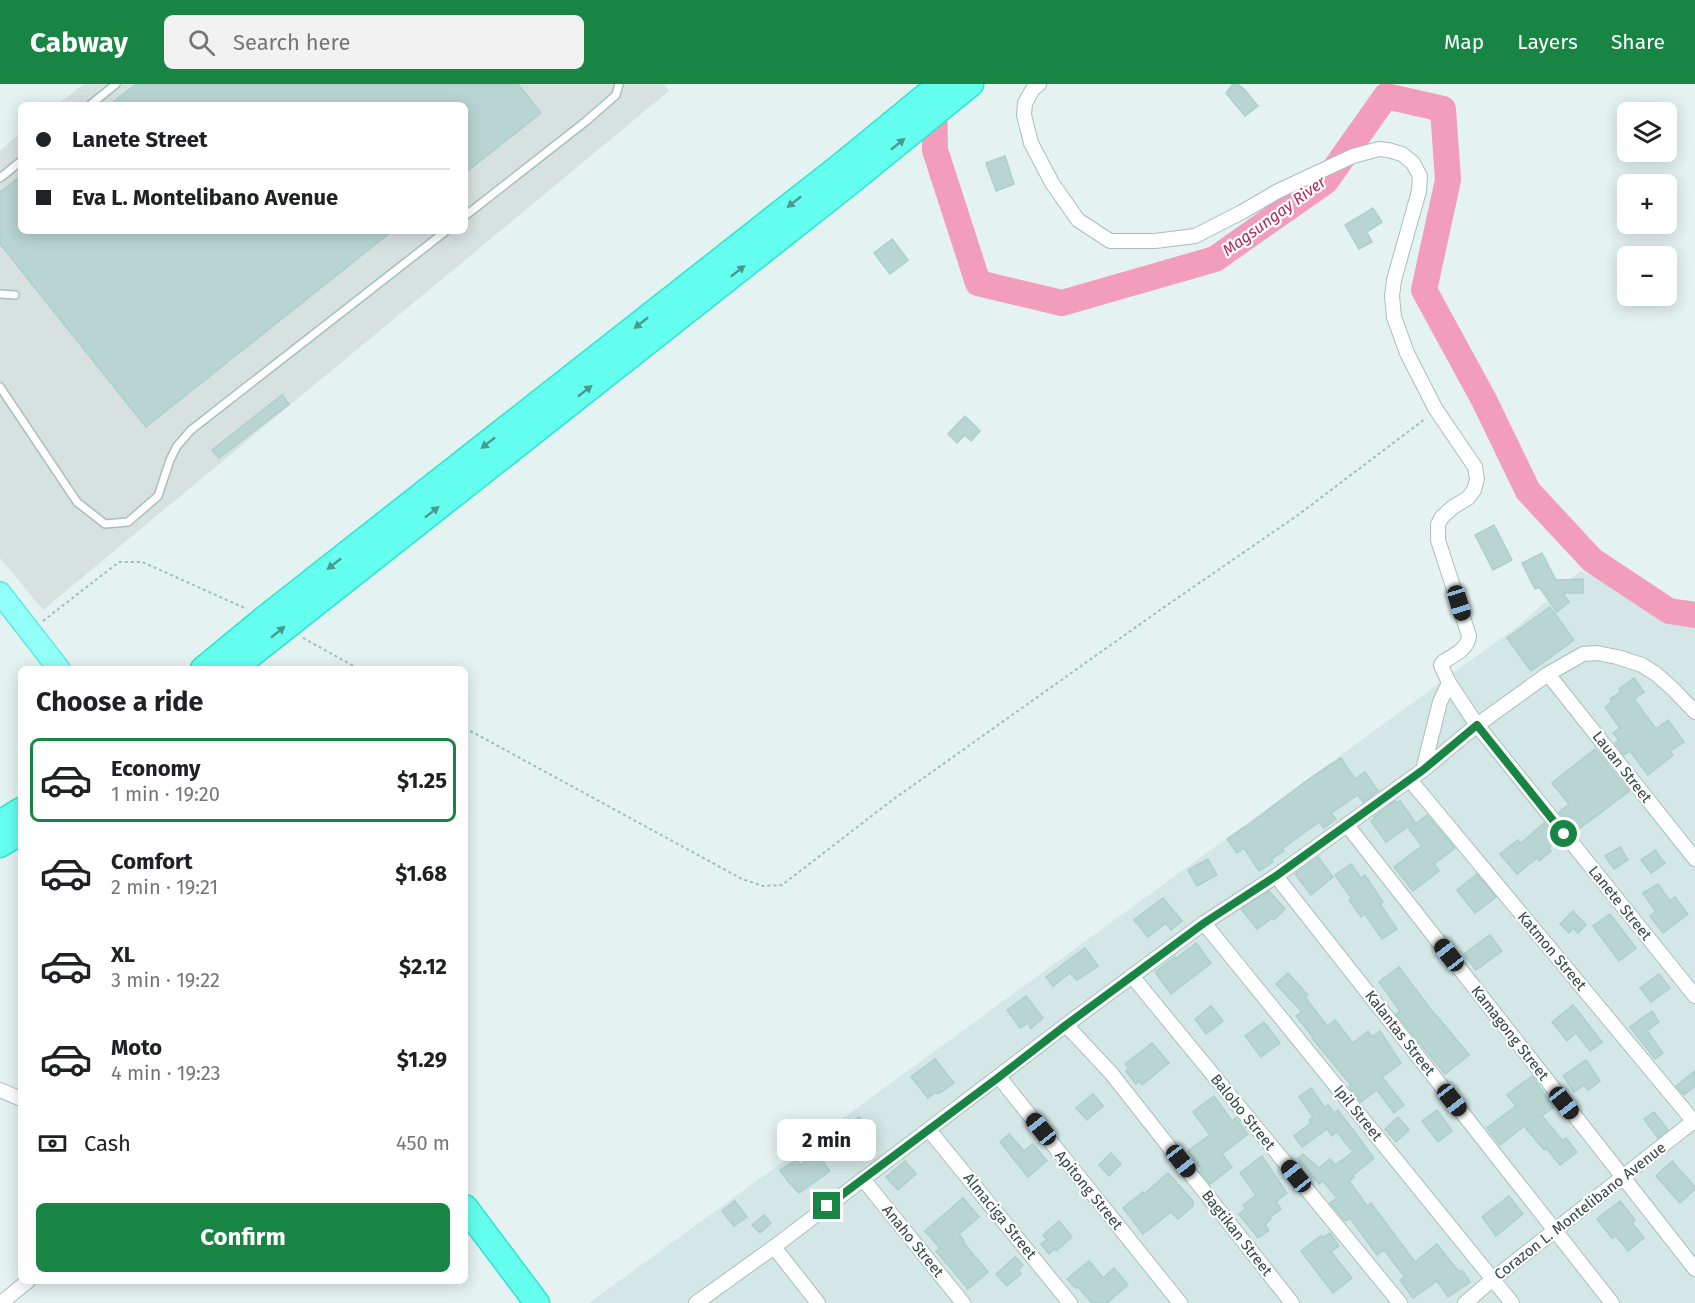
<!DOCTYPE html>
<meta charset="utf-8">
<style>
body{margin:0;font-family:"Fira Sans",sans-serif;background:#f2f2f2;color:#202124;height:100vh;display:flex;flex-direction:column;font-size:22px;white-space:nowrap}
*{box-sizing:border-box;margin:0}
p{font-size:20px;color:#757577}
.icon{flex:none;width:33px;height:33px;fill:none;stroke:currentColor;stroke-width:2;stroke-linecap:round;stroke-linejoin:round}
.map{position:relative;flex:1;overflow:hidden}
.sheet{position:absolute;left:18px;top:582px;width:450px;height:618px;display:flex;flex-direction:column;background:#fff;border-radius:9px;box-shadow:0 3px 15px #0003}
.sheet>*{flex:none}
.top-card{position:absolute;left:18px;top:18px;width:450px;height:132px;border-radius:9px;box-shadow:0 3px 15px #0003;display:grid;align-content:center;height:132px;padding:0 18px;background:#fff}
.controls{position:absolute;left:1617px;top:18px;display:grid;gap:12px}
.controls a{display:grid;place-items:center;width:60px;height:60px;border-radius:9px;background:#fff;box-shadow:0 3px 15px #0003;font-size:30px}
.end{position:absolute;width:27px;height:27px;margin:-14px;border:8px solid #198544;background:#fff;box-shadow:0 0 0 3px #fff}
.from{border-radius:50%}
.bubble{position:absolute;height:42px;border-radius:9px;background:#fff;box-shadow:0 3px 15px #0003;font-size:20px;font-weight:700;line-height:42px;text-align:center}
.car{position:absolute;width:18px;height:36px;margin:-18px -9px;border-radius:8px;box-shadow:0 0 4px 2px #0007;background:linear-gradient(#222 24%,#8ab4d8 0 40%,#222 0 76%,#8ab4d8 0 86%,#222 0)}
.top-card b{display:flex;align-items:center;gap:21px;height:57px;font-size:22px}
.top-card b+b{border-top:2px solid #e0e0e0}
.top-card i{width:15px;height:15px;background:#202124}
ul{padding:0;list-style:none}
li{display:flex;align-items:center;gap:18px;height:84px;margin:0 12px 9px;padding:0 6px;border:3px solid transparent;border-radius:9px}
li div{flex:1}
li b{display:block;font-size:22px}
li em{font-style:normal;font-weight:700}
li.current{border-color:#198544}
li>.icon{width:54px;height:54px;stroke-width:1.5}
h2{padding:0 18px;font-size:27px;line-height:72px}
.pay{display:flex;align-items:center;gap:15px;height:66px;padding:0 18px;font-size:22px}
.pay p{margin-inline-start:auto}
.cta{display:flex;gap:12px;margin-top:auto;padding:12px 18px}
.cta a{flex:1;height:69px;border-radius:9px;background:#198544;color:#fff;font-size:24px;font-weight:700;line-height:69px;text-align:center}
header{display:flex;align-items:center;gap:36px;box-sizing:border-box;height:84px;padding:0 30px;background:#198544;color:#fff}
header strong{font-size:28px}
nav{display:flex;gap:33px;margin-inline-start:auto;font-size:21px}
.search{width:420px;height:54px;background:#f2f2f2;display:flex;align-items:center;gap:15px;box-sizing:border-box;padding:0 21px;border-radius:9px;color:#757577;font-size:22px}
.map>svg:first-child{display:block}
.residential{fill:#d2e7e6}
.industrial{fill:#d7e2e0}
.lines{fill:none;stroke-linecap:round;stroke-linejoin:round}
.river{stroke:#f39dbc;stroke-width:26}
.building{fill:#b9d5d1;stroke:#acd0cb;stroke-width:1.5}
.lane-casing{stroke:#a7bfbc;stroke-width:10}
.street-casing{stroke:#a7bfbc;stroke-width:16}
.primary-casing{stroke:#5de9df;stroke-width:24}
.highway-casing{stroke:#2de4cc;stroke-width:27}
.path{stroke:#97c1bc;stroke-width:2;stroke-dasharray:3 3;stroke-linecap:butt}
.lane{stroke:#fff;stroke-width:7}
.street{stroke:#fff;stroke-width:14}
.primary{stroke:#92fff9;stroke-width:21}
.highway{stroke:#64ffef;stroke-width:24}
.oneway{fill:#4a9990}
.route{stroke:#198544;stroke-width:8}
.labels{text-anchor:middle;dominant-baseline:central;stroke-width:4.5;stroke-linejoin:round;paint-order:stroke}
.street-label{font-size:15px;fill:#344643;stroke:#fff}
.water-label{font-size:16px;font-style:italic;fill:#b62859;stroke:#fff}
</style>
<header>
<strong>Cabway</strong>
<div class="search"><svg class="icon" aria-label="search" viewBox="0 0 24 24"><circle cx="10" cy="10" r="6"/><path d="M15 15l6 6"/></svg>Search here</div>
<nav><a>Map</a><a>Layers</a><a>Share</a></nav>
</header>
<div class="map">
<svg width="1695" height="1219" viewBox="0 0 1695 1219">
<rect width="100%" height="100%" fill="#e4f3f2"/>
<polygon class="residential" points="1580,487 1695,536 1695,1219 589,1219 1518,542"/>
<polygon class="industrial" points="84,0 664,0 669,7 43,526 0,474 0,66 21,49 21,147 465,147 465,21 57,21"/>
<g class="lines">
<polyline class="river" points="934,11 935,66 978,199 1062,219 1215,175 1326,97 1386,12 1443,25 1448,96 1424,206 1484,316 1528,407 1592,476 1669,527 1695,531"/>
</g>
<g class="building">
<polygon points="136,0 518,0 541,29 465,89 465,21 110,21"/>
<polygon points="1233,0 1237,0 1244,5 1258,22 1245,32 1226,9"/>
<polygon points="1005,72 1014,100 996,107 986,79"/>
<polygon points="21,92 21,147 392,147 146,343 0,160 0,108"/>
<polygon points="1373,124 1382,138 1367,148 1372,158 1359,165 1345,141"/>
<polygon points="892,155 908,176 890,190 874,169"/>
<polygon points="282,311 289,320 219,374 212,366"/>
<polygon points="965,332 980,347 971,357 965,351 957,359 948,350"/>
<polygon points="1494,441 1512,476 1493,486 1475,451"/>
<polygon points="1542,469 1556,496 1583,495 1583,509 1563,509 1569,518 1557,528 1539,503 1535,505 1522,479"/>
<polygon points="1550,523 1574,556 1531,587 1507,554"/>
<polygon points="1634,594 1644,608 1634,615 1656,645 1668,636 1684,658 1670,667 1673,671 1648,691 1630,667 1624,671 1615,659 1619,656 1613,649 1620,644 1605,623 1612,618 1610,615 1621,608 1619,605"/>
<polygon points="1595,665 1629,707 1579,745 1576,741 1572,744 1559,728 1569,720 1552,699"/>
<polygon points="1341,674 1355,695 1365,688 1378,707 1363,718 1358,711 1331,729 1336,735 1324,744 1319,738 1282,765 1284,767 1271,775 1273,778 1259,787 1244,764 1237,769 1227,755 1252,738 1313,692"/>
<polygon points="1395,717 1396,719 1400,717 1415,738 1386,758 1371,737 1375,734 1374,733"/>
<polygon points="1427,731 1455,764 1434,780 1439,787 1413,807 1394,783 1422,762 1409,745"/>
<polygon points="1544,739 1558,756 1549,764 1551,767 1539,777 1537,774 1517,790 1500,770 1518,756 1520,760"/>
<polygon points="1620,763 1628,776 1614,785 1605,772"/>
<polygon points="1655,766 1665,779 1651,789 1641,776"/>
<polygon points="1318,773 1333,793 1311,811 1295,790"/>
<polygon points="1208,775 1217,791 1197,802 1188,786"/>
<polygon points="1351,780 1361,794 1365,791 1383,818 1380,820 1397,845 1382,855 1365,830 1361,833 1349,816 1352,815 1335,791"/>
<polygon points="1477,790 1496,813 1475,829 1457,806"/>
<polygon points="1658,800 1670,817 1675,813 1688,830 1663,849 1650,832 1656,828 1643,809"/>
<polygon points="1269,807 1285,825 1274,836 1272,834 1257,845 1241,825"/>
<polygon points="1163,814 1182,837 1171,846 1166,839 1148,853 1134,836"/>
<polygon points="1573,827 1586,841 1578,849 1573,844 1569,849 1560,840"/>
<polygon points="1610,830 1636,864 1619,877 1593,842"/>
<polygon points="1490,851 1502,867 1476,886 1464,870"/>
<polygon points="1196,859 1211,879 1171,910 1155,888 1175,873 1177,874"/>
<polygon points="1085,864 1098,882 1077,896 1070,889 1053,902 1046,893"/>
<polygon points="1399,883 1435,931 1436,931 1469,971 1445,990 1396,930 1400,927 1379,898"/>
<polygon points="1288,889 1308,911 1305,913 1327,942 1335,936 1353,959 1368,947 1372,953 1380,947 1401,979 1382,993 1404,1021 1394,1029 1377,1006 1361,1018 1349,1003 1351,1001 1312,954 1313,953 1296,932 1302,928 1276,900"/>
<polygon points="1659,890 1670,904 1651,918 1640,904"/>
<polygon points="1026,912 1043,934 1031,944 1028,939 1020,944 1007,926"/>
<polygon points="1573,921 1602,958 1590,967 1576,949 1567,957 1552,938"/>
<polygon points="1211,922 1223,937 1206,950 1195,935"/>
<polygon points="1652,927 1659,938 1647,947 1663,969 1655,975 1630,943"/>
<polygon points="1264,938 1280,959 1261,973 1245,952"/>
<polygon points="1152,959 1169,979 1142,1001 1139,997 1136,1000 1126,987 1129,984 1125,980"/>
<polygon points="935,975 954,999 938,1010 936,1008 928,1014 911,993"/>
<polygon points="1586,976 1600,997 1588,1006 1584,1001 1574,1008 1563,992"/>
<polygon points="1695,987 1695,1002 1684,1011 1676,1002"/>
<polygon points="1532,992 1554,1023 1542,1032 1563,1057 1566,1054 1577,1068 1560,1081 1546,1064 1544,1066 1524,1042 1500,1061 1487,1044 1516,1022 1507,1011"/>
<polygon points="1311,1004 1325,1024 1328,1021 1334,1029 1338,1026 1374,1074 1352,1092 1354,1093 1349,1097 1367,1122 1371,1119 1415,1178 1437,1160 1459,1188 1462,1186 1470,1198 1448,1213 1437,1197 1413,1214 1400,1196 1405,1193 1384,1166 1377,1171 1350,1134 1345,1137 1330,1119 1337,1114 1323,1097 1319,1100 1298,1074 1303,1070 1319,1084 1330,1075 1335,1081 1353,1068 1337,1048 1332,1052 1327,1045 1302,1063 1294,1052 1311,1039 1309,1036 1313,1033 1299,1013"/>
<polygon points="1093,1010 1103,1022 1087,1036 1076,1024"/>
<polygon points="1214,1012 1232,1037 1236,1034 1248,1050 1222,1070 1232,1083 1210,1100 1200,1088 1202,1086 1188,1067 1210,1051 1193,1028"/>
<polygon points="1437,1026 1452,1047 1438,1058 1422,1037"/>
<polygon points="1654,1028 1668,1046 1658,1054 1644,1035"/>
<polygon points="859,1033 872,1050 848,1069 834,1051"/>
<polygon points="1398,1033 1409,1046 1396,1058 1385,1045"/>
<polygon points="1009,1050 1024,1067 1033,1060 1047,1077 1028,1093 1000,1058"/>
<polygon points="817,1069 830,1087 799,1109 787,1096 780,1086 797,1076 800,1081"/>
<polygon points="1111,1069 1121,1080 1109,1092 1099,1081"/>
<polygon points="1262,1072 1287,1109 1276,1118 1281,1125 1270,1133 1271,1135 1265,1141 1269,1146 1258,1154 1239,1130 1246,1124 1243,1121 1256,1111 1240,1089"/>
<polygon points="905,1077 916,1090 898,1106 886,1093"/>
<polygon points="1672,1077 1695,1103 1695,1105 1680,1119 1656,1092"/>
<polygon points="1168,1089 1193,1117 1193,1122 1178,1135 1171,1128 1143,1150 1123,1124 1143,1108 1144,1110"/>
<polygon points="1509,1112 1523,1130 1496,1152 1482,1133"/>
<polygon points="963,1114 979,1133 959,1150 964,1157 963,1158 988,1188 968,1205 936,1167 940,1164 925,1147"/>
<polygon points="735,1117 747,1133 734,1142 722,1127"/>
<polygon points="1620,1117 1635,1136 1632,1139 1644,1154 1628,1167 1616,1152 1612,1154 1597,1135"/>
<polygon points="764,1131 771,1139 760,1149 752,1141"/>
<polygon points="1059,1137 1072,1153 1056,1167 1054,1165 1049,1170 1041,1160 1047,1156 1043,1151"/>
<polygon points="1330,1149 1339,1162 1331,1168 1352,1194 1333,1209 1301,1167 1321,1152 1322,1154"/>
<polygon points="1015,1173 1023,1181 1018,1186 1021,1190 1007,1202 996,1190"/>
<polygon points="1089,1177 1103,1194 1114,1184 1128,1201 1107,1219 1092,1219 1078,1203 1076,1204 1067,1195"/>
</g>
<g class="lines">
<g class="lane-casing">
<g id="lane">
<polyline points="90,21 116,0"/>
<polyline points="0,94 21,77"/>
<polyline points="465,132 585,38 616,11 619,0"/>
<polyline points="0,210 15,211"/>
<polyline points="0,303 77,418 105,440 128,438 158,412 170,376 177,362 191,346 446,147"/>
</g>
</g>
<g class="street-casing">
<g id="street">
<path d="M1039 0 1033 5 1025 19 1024 31 1031 59 1052 99 1078 136 1110 157H1155L1195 152 1242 128 1278 107 1353 72 1379 65 1388 66 1402 70 1413 79 1420 92 1419 107 1394 196 1392 212 1394 233 1407 269 1435 324 1475 383 1477 395 1474 406 1468 414 1453 423 1442 433 1438 440V456L1469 552C1468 565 1454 571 1443 578L1441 581 1449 599 1440 618 1423 686"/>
<polyline points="1548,590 1695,775"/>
<polyline points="1449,599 1477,641 1695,912"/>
<polyline points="1410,696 1695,1039"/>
<polyline points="1347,741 1695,1185"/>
<polyline points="1276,792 1612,1219"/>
<polyline points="1204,839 1512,1219"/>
<polyline points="1132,892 1400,1219"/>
<polyline points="1066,941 1111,989 1292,1219"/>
<polyline points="999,993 1180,1219"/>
<polyline points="0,1006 21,1015"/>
<polyline points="929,1046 1070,1219"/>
<polyline points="863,1095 963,1219"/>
<polyline points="774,1163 818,1219"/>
<polyline points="1,1219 28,1197"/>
<polyline points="696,1219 774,1163 1066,941 1204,839 1276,792 1423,686 1477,641 1548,590 1583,570 1597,569 1617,573 1642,581 1656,590 1672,604 1695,628"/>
<polyline points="1465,1219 1493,1195 1695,1036"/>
</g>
</g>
<g class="primary-casing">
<polyline id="primary" points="0,509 59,585"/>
</g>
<g class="highway-casing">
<g id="highway">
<polyline points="203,585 266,533 840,82 940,0"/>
<polyline points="233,585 852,97 971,0"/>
<polyline points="0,739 21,726"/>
<polyline points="0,761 21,748"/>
<polyline points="465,1123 537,1219"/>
</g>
</g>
<g class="path">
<polyline points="43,537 119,478 142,478 247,525"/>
<polyline points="303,554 359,585"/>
<polyline points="465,644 742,795 763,802 782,801 891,717 1160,526 1298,431 1425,335"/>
</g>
<use href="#lane" class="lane"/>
<use href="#street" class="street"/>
<use href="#primary" class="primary"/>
<use href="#highway" class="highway"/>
</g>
<defs><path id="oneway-solid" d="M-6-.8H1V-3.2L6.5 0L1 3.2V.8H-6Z" transform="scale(1.5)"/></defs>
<g class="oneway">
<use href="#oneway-solid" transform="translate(898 60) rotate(-39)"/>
<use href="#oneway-solid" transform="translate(794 118) rotate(142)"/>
<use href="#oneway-solid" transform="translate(738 187) rotate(-38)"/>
<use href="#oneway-solid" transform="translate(641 239) rotate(142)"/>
<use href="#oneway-solid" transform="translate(585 307) rotate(-38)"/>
<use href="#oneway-solid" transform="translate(488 359) rotate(142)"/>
<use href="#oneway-solid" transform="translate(432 428) rotate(-38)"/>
<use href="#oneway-solid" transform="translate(334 480) rotate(142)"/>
<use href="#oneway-solid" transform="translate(278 548) rotate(-39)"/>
</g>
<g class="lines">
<polyline class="route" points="827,1122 999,993 1066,941 1204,839 1276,792 1423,686 1477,641 1564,750"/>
</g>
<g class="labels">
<g class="street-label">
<text transform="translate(1622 683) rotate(52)">Lauan Street</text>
<text transform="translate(1620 819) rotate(51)">Lanete Street</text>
<text transform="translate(1552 867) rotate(50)">Katmon Street</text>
<text transform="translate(1400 949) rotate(52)">Kalantas Street</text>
<text transform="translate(1510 949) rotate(52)">Kamagong Street</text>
<text transform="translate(1243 1028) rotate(51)">Balobo Street</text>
<text transform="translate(1358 1029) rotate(51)">Ipil Street</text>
<text transform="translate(1089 1106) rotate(51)">Apitong Street</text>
<text transform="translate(1580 1127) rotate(-38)">Corazon L. Montelibano Avenue</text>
<text transform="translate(1000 1132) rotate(51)">Almaciga Street</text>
<text transform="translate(1237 1149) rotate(52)">Bagtikan Street</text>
<text transform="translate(913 1157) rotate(51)">Anaho Street</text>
</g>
<g class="water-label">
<text transform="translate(1274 132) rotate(-36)">Magsungay River</text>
</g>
</g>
</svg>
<div class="controls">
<a><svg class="icon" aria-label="layers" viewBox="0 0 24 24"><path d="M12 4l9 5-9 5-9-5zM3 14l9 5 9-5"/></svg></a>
<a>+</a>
<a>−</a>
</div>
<i class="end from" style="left:1564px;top:750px"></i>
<i class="end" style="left:827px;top:1122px"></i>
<div class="bubble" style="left:777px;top:1035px;width:99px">2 min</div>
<i class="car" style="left:1459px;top:519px;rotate:163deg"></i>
<i class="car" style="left:1449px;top:871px;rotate:322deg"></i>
<i class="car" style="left:1452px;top:1016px;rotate:142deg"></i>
<i class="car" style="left:1564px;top:1019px;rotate:142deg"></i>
<i class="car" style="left:1041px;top:1045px;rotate:321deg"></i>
<i class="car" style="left:1181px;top:1077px;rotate:142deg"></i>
<i class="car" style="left:1296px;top:1092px;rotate:321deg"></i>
<div class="top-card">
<b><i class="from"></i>Lanete Street</b>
<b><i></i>Eva L. Montelibano Avenue</b>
</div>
<section class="sheet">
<h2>Choose a ride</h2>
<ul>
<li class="current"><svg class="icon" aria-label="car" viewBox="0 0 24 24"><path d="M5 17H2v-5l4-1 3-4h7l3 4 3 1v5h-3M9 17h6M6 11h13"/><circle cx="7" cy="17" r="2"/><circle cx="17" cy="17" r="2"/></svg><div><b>Economy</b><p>1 min · 19:20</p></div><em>$1.25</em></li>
<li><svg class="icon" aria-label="car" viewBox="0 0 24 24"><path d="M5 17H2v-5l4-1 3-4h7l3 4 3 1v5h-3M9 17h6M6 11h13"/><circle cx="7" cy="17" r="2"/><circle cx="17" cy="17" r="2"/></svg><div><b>Comfort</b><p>2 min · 19:21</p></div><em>$1.68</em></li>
<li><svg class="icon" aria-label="car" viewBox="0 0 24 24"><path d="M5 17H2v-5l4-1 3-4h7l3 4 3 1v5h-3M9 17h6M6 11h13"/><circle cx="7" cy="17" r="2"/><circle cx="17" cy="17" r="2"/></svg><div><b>XL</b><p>3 min · 19:22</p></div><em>$2.12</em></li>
<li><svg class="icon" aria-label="car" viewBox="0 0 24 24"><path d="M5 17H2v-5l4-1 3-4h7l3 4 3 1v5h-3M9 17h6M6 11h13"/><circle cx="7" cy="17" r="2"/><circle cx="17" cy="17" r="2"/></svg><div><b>Moto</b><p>4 min · 19:23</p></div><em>$1.29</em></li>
</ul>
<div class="pay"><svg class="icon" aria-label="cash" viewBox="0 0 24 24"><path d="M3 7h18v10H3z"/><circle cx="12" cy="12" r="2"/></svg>Cash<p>450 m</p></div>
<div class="cta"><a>Confirm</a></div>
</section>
</div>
